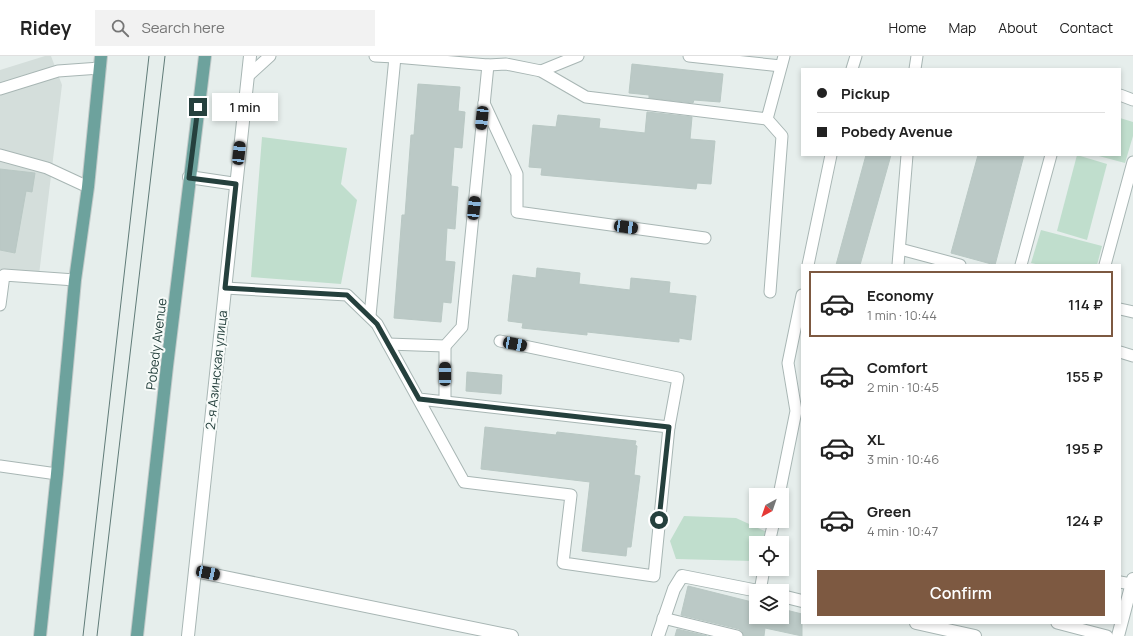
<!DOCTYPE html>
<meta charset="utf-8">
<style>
body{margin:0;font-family:Manrope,sans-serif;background:#f2f2f2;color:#222;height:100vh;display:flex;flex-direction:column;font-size:15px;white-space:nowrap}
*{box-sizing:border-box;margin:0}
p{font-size:13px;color:#767676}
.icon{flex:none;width:22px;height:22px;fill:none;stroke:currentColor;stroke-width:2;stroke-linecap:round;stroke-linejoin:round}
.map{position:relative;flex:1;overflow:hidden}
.drawer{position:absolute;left:801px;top:208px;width:320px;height:360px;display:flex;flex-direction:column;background:#fff;border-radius:0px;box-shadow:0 2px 6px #0003}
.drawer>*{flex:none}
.top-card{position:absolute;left:801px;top:12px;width:320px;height:88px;border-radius:0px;box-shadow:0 2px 6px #0003;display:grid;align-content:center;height:88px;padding:0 16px;background:#fff}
.needle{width:26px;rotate:220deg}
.fabs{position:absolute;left:749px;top:432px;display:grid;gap:8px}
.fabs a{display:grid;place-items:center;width:40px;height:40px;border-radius:0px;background:#fff;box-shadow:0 2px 6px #0003;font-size:20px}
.end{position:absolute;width:18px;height:18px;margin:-9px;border:5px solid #25403d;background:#fff;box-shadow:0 0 0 2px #fff}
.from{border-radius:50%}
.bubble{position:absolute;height:28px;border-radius:0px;background:#fff;box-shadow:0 2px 6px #0003;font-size:13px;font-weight:600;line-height:28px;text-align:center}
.car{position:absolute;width:12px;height:24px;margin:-12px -6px;border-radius:5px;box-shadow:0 0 3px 1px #0007;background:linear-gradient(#222 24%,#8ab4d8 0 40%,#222 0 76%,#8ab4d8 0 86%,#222 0)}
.top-card b{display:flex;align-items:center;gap:14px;height:38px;font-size:15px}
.top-card b+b{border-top:1px solid #e0e0e0}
.top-card i{width:10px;height:10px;background:#222}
ul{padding:7px 0 0;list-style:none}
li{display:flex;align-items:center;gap:12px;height:66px;margin:0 8px 6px;padding:0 8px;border:2px solid transparent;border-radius:0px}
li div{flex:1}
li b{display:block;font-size:15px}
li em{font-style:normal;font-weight:600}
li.selected{border-color:#7d5941}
li>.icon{width:36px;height:36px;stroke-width:1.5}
.button{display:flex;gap:8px;margin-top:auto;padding:8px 16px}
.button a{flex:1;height:46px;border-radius:0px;background:#7d5941;color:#fff;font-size:16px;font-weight:600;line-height:46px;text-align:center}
header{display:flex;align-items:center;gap:24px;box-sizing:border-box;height:56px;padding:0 20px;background:#fff;border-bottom:1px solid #e0e0e0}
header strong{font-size:19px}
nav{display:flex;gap:22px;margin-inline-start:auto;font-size:14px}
.search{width:280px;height:36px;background:#f2f2f2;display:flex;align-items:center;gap:10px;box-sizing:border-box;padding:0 14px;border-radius:0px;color:#767676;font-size:15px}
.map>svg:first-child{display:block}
.built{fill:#d4dedb}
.green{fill:#c0decd}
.building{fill:#bbc9c6;stroke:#b9c8c4}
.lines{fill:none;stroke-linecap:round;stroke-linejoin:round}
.lane-casing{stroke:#a8b6b4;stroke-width:13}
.street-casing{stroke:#a8b6b4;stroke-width:14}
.primary-casing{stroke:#c2cac9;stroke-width:14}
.lane{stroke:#fff;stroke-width:11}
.street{stroke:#fff;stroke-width:12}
.primary{stroke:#6da29d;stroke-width:12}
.tram{stroke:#607b78;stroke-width:1}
.route{stroke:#25403d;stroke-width:5}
.labels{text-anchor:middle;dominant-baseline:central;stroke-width:4;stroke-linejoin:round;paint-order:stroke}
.street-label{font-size:13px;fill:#25403d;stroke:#f7fbf9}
</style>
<header>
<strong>Ridey</strong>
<div class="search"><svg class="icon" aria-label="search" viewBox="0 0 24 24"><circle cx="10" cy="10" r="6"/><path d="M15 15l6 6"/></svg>Search here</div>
<nav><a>Home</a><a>Map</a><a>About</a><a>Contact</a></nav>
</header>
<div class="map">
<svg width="1133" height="580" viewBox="0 0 1133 580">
<rect width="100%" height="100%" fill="#e6eeec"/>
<polygon class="built" points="45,0 51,0 62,29 38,227 0,222 0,14"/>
<g class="green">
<polygon points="1120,62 1133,66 1133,80 1125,107 1095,99 1120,99"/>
<polygon points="262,81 347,92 341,128 357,144 341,228 251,221"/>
<polygon points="1077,99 1107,108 1087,184 1057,175"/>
<polygon points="1041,174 1102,190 1097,209 1040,209 1031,207"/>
<polygon points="684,460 736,462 769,477 763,487 756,487 756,499 752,505 676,503 670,485"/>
</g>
<g class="building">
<polygon points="632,8 723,18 720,46 694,44 693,47 649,42 649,39 629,37"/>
<polygon points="418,28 460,31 458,55 465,56 462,92 454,91 451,130 458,131 455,173 447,172 445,205 455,206 451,247 443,246 441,266 394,262 402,159 405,159 411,79 414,79"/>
<polygon points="647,56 692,61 690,83 715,85 711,128 697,127 696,133 606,125 541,119 542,112 529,111 533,69 556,71 558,59 600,63 599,72 645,77"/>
<polygon points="866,99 891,99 860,209 836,209"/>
<polygon points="978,99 1024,99 995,209 951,197"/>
<polygon points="0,113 35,117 32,136 26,135 15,197 0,194"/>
<polygon points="537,212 580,217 579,228 630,234 631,222 670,226 669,237 696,240 691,284 679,282 679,286 587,276 587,279 522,272 523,267 508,265 513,219 536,222"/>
<polygon points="467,316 502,319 501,338 466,335"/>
<polygon points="485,371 556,379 557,376 636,385 635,389 637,390 634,419 640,420 631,491 627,491 626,500 582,495 590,426 481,413"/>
<polygon points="688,530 756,547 756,561 782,561 782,553 802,558 802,580 765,572 764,580 744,580 742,575 739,573 681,559"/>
<polygon points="677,573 707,580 675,580"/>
</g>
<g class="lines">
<g class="lane-casing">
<g id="lane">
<polyline points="689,0 781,10"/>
<polyline points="395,1 488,9 506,8 541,15 586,41 767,63 784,0"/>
<polyline points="852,13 856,0"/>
<polyline points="915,13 917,0"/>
<polyline points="541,15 578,0"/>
<polyline points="248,20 270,0"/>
<polyline points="0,33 58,15 100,12"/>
<polyline points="1120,39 1133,44"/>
<polyline points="484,47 517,118 517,156 705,182"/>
<polyline points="767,63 782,80 770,236"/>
<polyline points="0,99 47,112 88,131"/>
<polyline points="900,193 960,209"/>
<polyline points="808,209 831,99"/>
<polyline points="898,209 907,99"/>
<polyline points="1021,209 1051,99"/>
<polyline points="1105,209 1133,106"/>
<polyline points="225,232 347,239 377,268 464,426 571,439 563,507 654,520 669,371 419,343"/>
<polyline points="0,249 4,219 75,224"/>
<polyline points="1120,253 1133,256"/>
<polyline points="370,260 395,1 375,0"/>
<polyline points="500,285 678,322 669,371"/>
<polyline points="388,288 445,290 462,271 488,9"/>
<polyline points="445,290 445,346"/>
<polyline points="1120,296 1133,300"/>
<polyline points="0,410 57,418"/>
<polyline points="779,439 796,355 788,307 802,239"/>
<polyline points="769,487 774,465"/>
<polyline points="1120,526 1131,528"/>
<polyline points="760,535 764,513"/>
<polyline points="663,562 737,580"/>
<polyline points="1057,567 1107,580"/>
</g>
</g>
<g class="street-casing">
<g id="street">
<polyline points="189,121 236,128"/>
<polyline points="195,515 512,580"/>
<polyline points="782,540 802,545"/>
<polyline points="916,567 975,580"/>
<polyline points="188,580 250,0"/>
<polyline points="658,580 674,533 682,520 758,535"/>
<polyline points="1118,580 1133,523"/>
</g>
</g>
<g class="primary-casing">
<g id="primary">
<polyline points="40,580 57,418 75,224 88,131 101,0"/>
<polyline points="137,580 167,310 205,0"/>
</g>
</g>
<use href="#lane" class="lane"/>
<use href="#street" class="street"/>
<use href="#primary" class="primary"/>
<g class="tram">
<polyline points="83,580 149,0"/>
<polyline points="97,580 165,0"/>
</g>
</g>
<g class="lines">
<polyline class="route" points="198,51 189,122 236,128 225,232 347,239 377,268 419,343 669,371 659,464"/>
</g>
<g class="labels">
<g class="street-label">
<text transform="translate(156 288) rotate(-83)">Pobedy Avenue</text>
<text transform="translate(216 314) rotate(-84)">2-я Азинская улица</text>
</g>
</g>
</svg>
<div class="fabs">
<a><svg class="needle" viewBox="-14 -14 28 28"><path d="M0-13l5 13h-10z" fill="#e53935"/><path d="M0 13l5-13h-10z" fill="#767676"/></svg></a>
<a><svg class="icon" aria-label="locate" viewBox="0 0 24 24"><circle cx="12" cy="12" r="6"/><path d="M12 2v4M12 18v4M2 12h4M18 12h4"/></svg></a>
<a><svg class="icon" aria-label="layers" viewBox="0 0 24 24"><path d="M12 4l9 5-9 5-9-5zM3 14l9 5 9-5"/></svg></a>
</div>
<i class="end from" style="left:659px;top:464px"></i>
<i class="end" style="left:198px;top:51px"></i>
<div class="bubble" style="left:212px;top:37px;width:66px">1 min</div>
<i class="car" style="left:482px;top:62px;rotate:186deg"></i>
<i class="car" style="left:239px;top:97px;rotate:6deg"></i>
<i class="car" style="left:474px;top:152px;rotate:6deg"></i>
<i class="car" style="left:626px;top:171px;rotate:98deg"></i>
<i class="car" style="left:515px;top:288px;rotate:101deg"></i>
<i class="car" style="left:445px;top:318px;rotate:0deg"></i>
<i class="car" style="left:208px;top:517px;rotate:102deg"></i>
<div class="top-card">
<b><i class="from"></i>Pickup</b>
<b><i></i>Pobedy Avenue</b>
</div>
<section class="drawer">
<ul>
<li class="selected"><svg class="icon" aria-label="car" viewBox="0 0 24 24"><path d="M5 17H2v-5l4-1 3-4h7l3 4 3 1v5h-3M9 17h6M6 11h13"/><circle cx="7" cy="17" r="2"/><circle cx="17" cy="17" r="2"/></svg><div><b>Economy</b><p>1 min · 10:44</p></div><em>114 ₽</em></li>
<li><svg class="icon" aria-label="car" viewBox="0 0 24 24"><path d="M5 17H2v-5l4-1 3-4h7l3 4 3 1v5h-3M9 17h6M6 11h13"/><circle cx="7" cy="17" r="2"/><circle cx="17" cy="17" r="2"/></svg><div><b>Comfort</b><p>2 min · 10:45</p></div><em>155 ₽</em></li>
<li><svg class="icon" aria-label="car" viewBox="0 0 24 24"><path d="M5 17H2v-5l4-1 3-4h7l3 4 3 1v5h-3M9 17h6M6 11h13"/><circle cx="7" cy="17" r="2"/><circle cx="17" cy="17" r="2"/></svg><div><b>XL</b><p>3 min · 10:46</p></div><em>195 ₽</em></li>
<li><svg class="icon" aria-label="car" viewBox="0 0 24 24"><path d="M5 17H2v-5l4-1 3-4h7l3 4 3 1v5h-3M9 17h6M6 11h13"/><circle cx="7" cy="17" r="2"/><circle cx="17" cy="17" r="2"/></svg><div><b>Green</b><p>4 min · 10:47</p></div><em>124 ₽</em></li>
</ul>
<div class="button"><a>Confirm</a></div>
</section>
</div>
